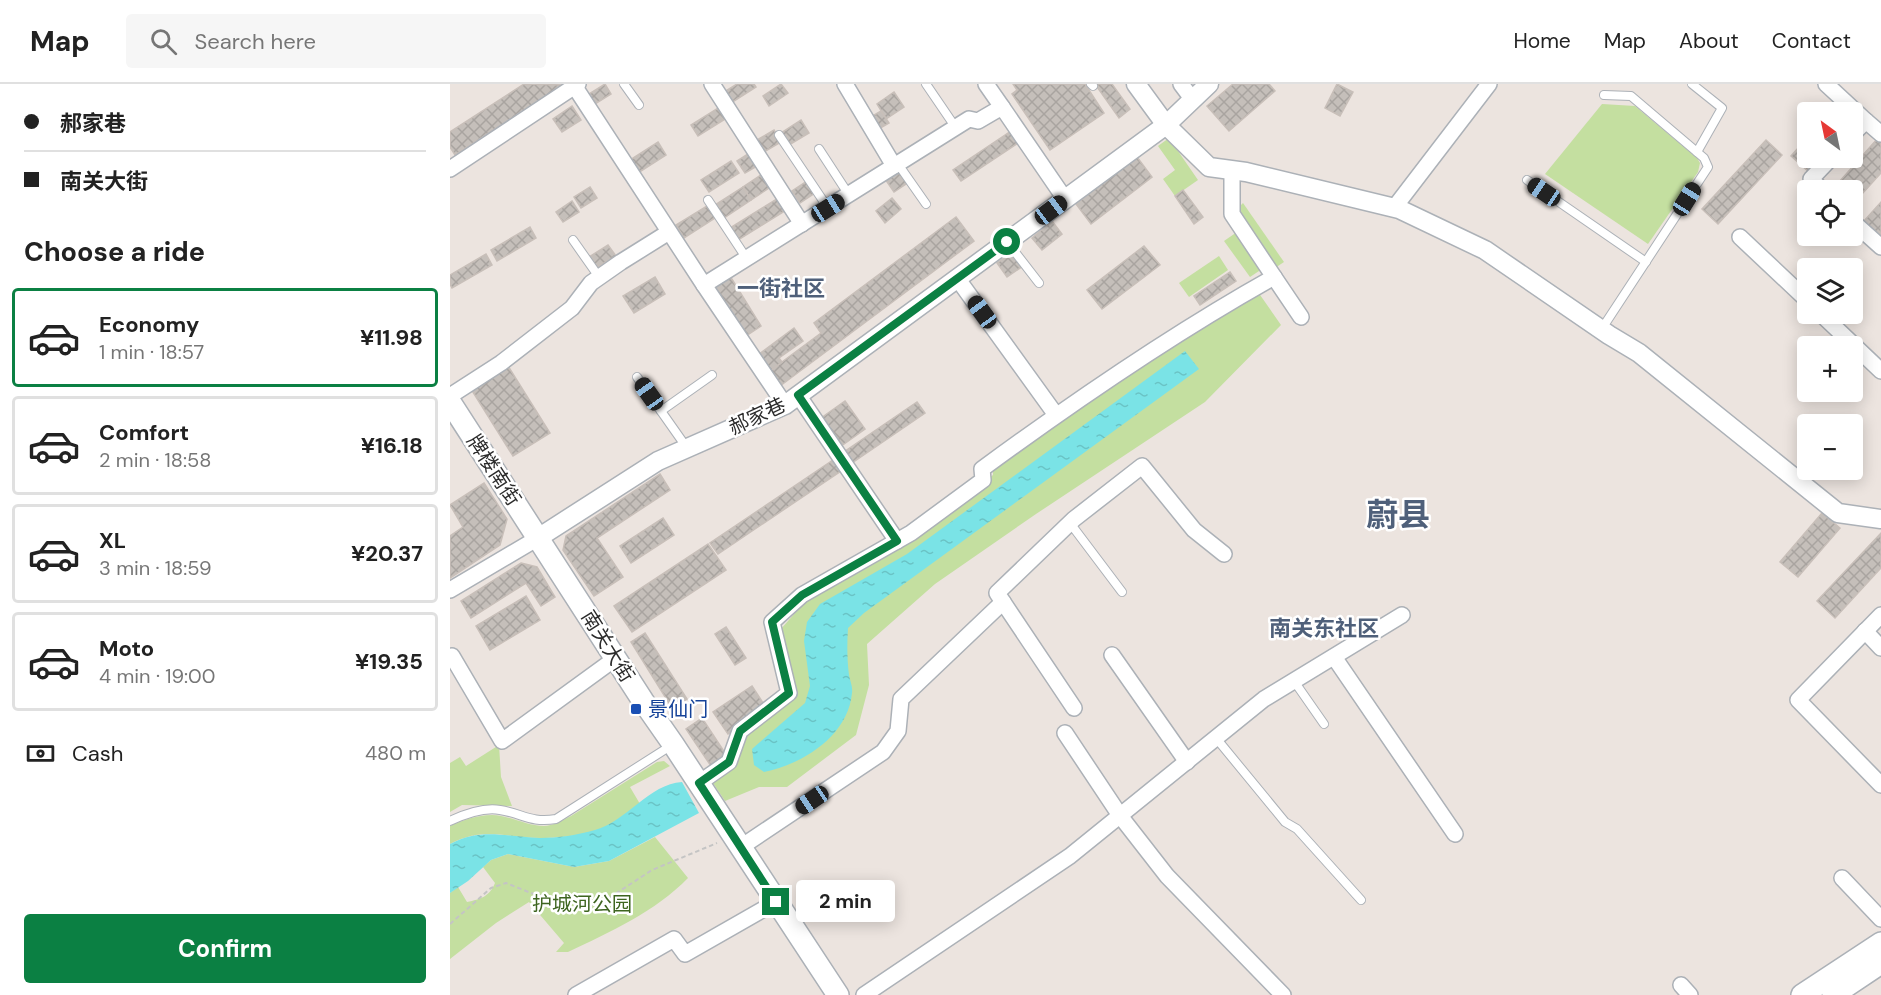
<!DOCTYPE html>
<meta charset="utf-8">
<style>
body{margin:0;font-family:"DM Sans","Noto Sans SC",sans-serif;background:#f6f6f6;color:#222;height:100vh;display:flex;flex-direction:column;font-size:22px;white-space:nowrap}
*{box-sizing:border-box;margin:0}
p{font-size:20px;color:#767676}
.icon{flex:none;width:33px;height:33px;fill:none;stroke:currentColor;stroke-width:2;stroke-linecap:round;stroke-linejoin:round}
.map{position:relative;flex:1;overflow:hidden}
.side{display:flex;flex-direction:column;background:#fff;width:450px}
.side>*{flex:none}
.top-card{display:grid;align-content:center;height:132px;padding:0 24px;background:#fff}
.needle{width:39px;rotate:327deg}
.buttons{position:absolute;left:1347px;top:18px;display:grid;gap:12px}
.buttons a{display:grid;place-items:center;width:66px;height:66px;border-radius:6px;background:#fff;box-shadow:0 3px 15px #0003;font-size:30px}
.end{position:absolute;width:27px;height:27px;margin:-14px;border:8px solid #0b8043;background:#fff;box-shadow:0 0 0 3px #fff}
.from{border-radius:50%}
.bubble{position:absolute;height:42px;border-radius:6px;background:#fff;box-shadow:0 3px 15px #0003;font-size:20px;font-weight:700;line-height:42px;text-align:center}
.car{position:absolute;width:18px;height:36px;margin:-18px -9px;border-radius:8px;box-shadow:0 0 4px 2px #0007;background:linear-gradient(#222 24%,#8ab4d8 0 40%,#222 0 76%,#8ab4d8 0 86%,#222 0)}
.top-card b{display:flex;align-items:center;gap:21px;height:57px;font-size:22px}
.top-card b+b{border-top:2px solid #e0e0e0}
.top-card i{width:15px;height:15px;background:#222}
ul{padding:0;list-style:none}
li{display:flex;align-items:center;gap:18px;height:99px;margin:0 12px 9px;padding:0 12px;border:3px solid #e0e0e0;border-radius:6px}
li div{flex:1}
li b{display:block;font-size:22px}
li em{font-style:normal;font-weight:700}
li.on{border-color:#0b8043}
li>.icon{width:54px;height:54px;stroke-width:1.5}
h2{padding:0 24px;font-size:27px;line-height:72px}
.pay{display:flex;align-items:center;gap:15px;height:66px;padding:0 24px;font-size:22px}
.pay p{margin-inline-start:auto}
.button{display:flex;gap:12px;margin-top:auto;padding:12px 24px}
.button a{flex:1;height:69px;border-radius:6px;background:#0b8043;color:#fff;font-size:24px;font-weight:700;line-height:69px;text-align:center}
header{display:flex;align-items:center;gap:36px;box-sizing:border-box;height:84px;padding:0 30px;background:#fff;border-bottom:2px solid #e0e0e0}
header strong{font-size:28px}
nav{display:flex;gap:33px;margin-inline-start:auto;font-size:21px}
.search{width:420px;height:54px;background:#f6f6f6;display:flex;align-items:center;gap:15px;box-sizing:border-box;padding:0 21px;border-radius:6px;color:#767676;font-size:22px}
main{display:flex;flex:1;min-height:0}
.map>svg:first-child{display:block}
.grass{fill:#c4dfa0}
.water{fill:url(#water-ripples)}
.building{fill:url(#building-cross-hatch);stroke:#c8bfb9;stroke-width:1.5}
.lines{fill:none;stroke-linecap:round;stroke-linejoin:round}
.service-casing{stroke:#acb1b7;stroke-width:10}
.minor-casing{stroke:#acb1b7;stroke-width:18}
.tertiary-casing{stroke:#acb1b7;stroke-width:21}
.secondary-casing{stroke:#acb1b7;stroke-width:24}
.path{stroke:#c4c4c4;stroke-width:2;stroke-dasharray:4.5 3;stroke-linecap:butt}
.service{stroke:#fff;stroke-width:8}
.minor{stroke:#fff;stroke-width:15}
.tertiary{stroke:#fff;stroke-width:18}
.secondary{stroke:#fff;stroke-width:21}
.route{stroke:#0b8043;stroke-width:8}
.transit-dot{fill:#1a4fb4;stroke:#fff;stroke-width:2}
.labels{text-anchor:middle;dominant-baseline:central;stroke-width:5;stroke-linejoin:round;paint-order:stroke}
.street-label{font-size:20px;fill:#2c2c2c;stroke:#fff}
.transit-label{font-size:20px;fill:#164399;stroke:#fff;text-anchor:start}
.park-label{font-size:20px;fill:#3e6520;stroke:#fff}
.quarter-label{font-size:22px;font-weight:bold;fill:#4f607a;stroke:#fff}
.town-label{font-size:32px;font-weight:bold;fill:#4f607a;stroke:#fff}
</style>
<header>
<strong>Map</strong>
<div class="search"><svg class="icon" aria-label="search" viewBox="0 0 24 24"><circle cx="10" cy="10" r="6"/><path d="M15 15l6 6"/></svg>Search here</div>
<nav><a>Home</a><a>Map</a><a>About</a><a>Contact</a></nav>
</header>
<main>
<section class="side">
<div class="top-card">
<b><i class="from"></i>郝家巷</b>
<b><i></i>南关大街</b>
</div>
<h2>Choose a ride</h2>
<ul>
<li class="on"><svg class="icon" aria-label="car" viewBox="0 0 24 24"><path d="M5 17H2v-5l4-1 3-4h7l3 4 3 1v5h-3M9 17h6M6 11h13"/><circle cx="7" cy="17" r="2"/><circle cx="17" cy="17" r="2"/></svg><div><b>Economy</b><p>1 min · 18:57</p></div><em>¥11.98</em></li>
<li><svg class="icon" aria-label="car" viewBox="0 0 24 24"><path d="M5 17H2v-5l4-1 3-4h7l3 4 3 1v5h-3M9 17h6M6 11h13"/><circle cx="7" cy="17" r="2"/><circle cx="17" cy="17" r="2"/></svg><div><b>Comfort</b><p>2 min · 18:58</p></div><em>¥16.18</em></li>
<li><svg class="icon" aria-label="car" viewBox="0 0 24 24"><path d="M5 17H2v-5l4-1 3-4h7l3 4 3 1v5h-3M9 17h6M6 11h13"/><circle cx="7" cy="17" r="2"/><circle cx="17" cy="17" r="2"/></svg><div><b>XL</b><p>3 min · 18:59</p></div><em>¥20.37</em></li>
<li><svg class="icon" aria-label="car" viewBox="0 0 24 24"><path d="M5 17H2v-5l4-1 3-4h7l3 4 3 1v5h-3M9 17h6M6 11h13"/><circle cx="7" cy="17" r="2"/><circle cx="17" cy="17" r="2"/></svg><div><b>Moto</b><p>4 min · 19:00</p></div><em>¥19.35</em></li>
</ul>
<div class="pay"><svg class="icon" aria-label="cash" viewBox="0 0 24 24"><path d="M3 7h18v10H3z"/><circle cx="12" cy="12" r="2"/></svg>Cash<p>480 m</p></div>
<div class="button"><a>Confirm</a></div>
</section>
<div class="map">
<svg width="1431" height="911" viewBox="0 0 1431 911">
<defs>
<pattern id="water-ripples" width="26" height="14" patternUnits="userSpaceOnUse" patternTransform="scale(1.5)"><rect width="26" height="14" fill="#7ae3e6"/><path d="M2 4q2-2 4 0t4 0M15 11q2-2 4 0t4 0" fill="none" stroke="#6ac3c5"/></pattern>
<pattern id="building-cross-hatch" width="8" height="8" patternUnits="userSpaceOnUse" patternTransform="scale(1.5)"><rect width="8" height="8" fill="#c5bfba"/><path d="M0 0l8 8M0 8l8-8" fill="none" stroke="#a9a4a0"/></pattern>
</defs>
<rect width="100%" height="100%" fill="#ece4df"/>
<g class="grass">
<polygon points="1152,20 1185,22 1247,74 1250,79 1248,88 1198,160 1095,90"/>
<polygon points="719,54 748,96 725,112 713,95 725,86 708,62"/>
<polygon points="793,119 834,178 825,184 785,127"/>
<polygon points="787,148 812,185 800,193 774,157"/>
<polygon points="769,172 778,186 739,213 729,199"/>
<polygon points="808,208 831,241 755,318 586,430 485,500 417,560 419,601 406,651 337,703 309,703 275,717 261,696 287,678 293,655 343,616 330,546 354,519 381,500 452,458 543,391 543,382 645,309"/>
<polygon points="49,661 51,693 62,722 12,721 0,728 0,679 10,673 16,682"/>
<path d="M214 677 220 682 180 703 190 720C183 725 176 732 168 737 147 750 115 754 91 754 55 754 35 742 0 760V742C13 736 27 731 42 731 59 731 76 742 94 742 102 742 113 736 121 732L207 678Z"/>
<path d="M205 753 238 794C205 828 160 848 118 868H106L114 859 79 818 46 839 0 875V809L8 803 17 818C31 815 39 813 45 799L33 783 41 776 58 770 124 783 159 777Z"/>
</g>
<g class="water">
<path d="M735 267 749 285 414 529 398 544C397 560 397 575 399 591 400 597 403 603 402 609 398 652 353 680 314 688L304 681 302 665 355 619 360 602 354 557 357 538 370 520 457 470Z"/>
<path d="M232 698 249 729 159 777 124 783 58 770 41 776 18 797 0 809V760C32 743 56 753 90 754 107 754 128 751 145 746 177 737 199 700 232 698Z"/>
</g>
<g class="building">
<polygon points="74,0 113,1 5,71 0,63 0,48"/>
<polygon points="155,0 161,10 145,20 139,10"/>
<polygon points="287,0 304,0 306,3 281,19 274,8"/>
<polygon points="331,0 338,9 319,22 313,12"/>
<polygon points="563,0 635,0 654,29 600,66 562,10 567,6"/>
<polygon points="645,0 662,0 680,25 669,34"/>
<polygon points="783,0 819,0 825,7 779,47 757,22"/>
<polygon points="887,0 903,8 890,32 875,24"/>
<polygon points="444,8 454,23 436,35 427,20"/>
<polygon points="273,21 280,32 248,52 241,41"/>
<polygon points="122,22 131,36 112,48 103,35"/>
<polygon points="431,27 439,39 427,46 419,34"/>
<polygon points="351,36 359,49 339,61 331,49"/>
<polygon points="564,45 571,57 511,97 503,86"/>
<polygon points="324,46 331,58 314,68 307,56"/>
<polygon points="1358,53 1358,74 1374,74 1360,89 1341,72"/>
<polygon points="1428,54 1431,56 1431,89 1402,121 1402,106 1382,106"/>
<polygon points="1316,56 1332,71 1268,140 1252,125"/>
<polygon points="208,58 216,71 188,89 180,76"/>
<polygon points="301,68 309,81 295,89 287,77"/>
<polygon points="687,73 702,93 641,140 626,120"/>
<polygon points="281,77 289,89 259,108 251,96"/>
<polygon points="449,85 459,98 444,108 435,95"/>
<polygon points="314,89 322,102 301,116 293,103"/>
<polygon points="357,97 365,109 350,119 342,107"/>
<polygon points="140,103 147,114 131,124 124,113"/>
<polygon points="293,103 301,116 274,134 265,121"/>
<polygon points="733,106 753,133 744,140 725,112"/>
<polygon points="330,113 338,125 288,156 280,144"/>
<polygon points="442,114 451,125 435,139 426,127"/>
<polygon points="122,117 129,128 113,138 106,128"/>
<polygon points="1431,118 1431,152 1414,137"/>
<polygon points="257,122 265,134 234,154 226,141"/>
<polygon points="506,133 524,157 330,302 320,287 371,249 364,239"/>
<polygon points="602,137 612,150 592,166 582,154"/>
<polygon points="80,143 86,154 47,177 41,166"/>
<polygon points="158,161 166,172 146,184 139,173"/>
<polygon points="694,162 710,181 652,225 637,206"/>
<polygon points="563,168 573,182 557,193 547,179"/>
<polygon points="36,170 42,181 2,204 0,200 0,191"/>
<polygon points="780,188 786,197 750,221 744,212"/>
<polygon points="280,192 311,242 296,252 264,202"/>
<polygon points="205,193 215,210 184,229 173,212"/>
<polygon points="344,244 353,257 329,274 332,278 320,287 308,271"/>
<polygon points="58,282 100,349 63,372 21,305"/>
<polygon points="395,317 415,345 387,365 367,337"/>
<polygon points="467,318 475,329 399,381 391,370"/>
<polygon points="386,374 394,385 268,470 260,459"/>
<polygon points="210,390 220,406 147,454 173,493 144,512 113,466 116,452"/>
<polygon points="34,399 57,435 50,461 0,494 0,452 13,443 0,421"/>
<polygon points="1372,429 1390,444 1348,493 1330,478"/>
<polygon points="213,434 224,451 181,479 170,462"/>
<polygon points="1431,449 1431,484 1385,534 1367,517"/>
<polygon points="258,460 276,486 182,548 164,522"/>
<polygon points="71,479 87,483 105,513 91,522 76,499 21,534 11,517"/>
<polygon points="76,512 90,536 40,566 26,542"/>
<polygon points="276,543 296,574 285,581 265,550"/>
<polygon points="195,549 237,615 222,624 181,558"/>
<polygon points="302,602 317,625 278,650 263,628"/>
<polygon points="252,634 279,675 263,685 236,645"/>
</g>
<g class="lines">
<g class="service-casing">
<g id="service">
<polyline points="174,0 189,21"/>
<polyline points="476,0 506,44"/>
<polyline points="641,0 643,2"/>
<polyline points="1242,0 1272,24 1247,68"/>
<polyline points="329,51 378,124"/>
<polyline points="369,65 399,111"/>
<polyline points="448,80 476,120"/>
<polyline points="1077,96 1196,178"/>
<polyline points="258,116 297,175"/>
<polyline points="123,156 149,193"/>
<polyline points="558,159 589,199"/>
<polyline points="1151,246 1258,83 1254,74 1181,12 1154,11"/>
<polyline points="187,293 237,364"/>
<polyline points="211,327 262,291"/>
<polyline points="620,439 672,508"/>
<polyline points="844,597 874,640"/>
<polyline points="766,654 835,738 847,745 911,816"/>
<path d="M0 737C15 730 34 723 50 726 74 730 80 739 106 735L222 661"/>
</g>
</g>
<g class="minor-casing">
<g id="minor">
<polyline points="123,0 254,201 335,321"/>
<polyline points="262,0 352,140"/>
<polyline points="536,0 552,23"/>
<polyline points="731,0 743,16"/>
<polyline points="1376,0 1416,37 1402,51"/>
<polyline points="1416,37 1431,50"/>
<polyline points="444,82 519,35 528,37 552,23 615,115"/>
<polyline points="0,85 128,0"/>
<polyline points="1372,106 1361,95 1381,74"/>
<polyline points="944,124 1039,0"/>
<polyline points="1402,137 1431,163"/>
<polyline points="1290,153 1358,217"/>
<polyline points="824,193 851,233"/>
<polyline points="507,194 606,331"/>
<polyline points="254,201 444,82 395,0"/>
<polyline points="1371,230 1431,287"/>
<polyline points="348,311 447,457"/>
<polyline points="0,312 51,279 122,224 141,199 171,178 219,148"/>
<polyline points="0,506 88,454"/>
<polyline points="553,518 624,624"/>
<polyline points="1431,531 1348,616 1431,701"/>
<polyline points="1415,547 1431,564"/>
<polyline points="662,571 737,678"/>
<polyline points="2,572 52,657 166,574"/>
<polyline points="884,573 1005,750"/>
<polyline points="615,649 671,733 717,792 833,911"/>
<path d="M249 699 279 678 290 647 339 609 322 538 352 511 461 449 533 396 532 385C626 316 722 250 824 193L782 130V86"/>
<polyline points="291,763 433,668 448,647 451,615 553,518 547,509 624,435 692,382 744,446 774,470"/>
<polyline points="1392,794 1431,835"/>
<polyline points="1231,901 1240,911"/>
<polyline points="126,911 224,855 235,870 326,818"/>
<polyline points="414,911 620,772 814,615 952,531"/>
</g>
</g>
<g class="tertiary-casing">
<g id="tertiary">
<polyline points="686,0 716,41 759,83 796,88 949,125 1035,166 1159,251 1189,269 1388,429 1431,435"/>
<polyline points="88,454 208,377 335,321 716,41 759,0"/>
</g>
</g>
<g class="secondary-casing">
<g id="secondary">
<polyline points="0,318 193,617 223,660 388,911"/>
<polyline points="1352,911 1431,859"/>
<polyline points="1383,911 1431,879"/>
</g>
</g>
<polyline class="path" points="0,840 41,804 56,799 81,809 135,824 156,816 202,786 267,759"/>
<use href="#service" class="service"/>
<use href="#minor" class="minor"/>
<use href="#tertiary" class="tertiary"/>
<use href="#secondary" class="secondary"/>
</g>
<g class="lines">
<polyline class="route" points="326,818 249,699 279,678 290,647 339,609 322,538 352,511 447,457 348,311 557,158"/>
</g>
<rect class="transit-dot" x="180" y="619" width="12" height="12" rx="3"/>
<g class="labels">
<g class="street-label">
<text transform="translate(307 332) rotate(-25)">郝家巷</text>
<text transform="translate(44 386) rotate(57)">牌楼南街</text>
<text transform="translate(158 562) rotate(58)">南关大街</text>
</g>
<g class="transit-label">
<text x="198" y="625">景仙门</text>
</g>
<g class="park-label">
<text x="132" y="820">护城河公园</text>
</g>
<g class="quarter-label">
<text x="331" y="204">一街社区</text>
<text x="874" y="544">南关东社区</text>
</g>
<g class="town-label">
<text x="948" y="431">蔚县</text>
</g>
</g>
</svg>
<div class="buttons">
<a><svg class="needle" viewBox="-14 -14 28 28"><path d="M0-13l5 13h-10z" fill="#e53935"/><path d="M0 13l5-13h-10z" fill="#767676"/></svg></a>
<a><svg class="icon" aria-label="locate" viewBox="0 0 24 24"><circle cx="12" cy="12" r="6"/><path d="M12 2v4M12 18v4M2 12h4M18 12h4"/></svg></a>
<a><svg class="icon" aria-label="layers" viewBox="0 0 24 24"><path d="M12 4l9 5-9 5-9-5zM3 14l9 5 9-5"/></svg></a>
<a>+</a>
<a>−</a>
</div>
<i class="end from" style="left:557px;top:158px"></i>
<i class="end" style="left:326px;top:818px"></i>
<div class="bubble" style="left:346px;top:796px;width:99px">2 min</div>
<i class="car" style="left:1094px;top:108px;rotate:304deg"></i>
<i class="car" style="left:1237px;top:115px;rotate:32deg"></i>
<i class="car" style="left:378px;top:124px;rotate:58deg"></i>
<i class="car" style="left:601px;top:126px;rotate:53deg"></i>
<i class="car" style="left:532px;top:228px;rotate:324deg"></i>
<i class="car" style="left:199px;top:310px;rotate:325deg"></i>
<i class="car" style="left:362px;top:716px;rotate:236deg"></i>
</div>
</main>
